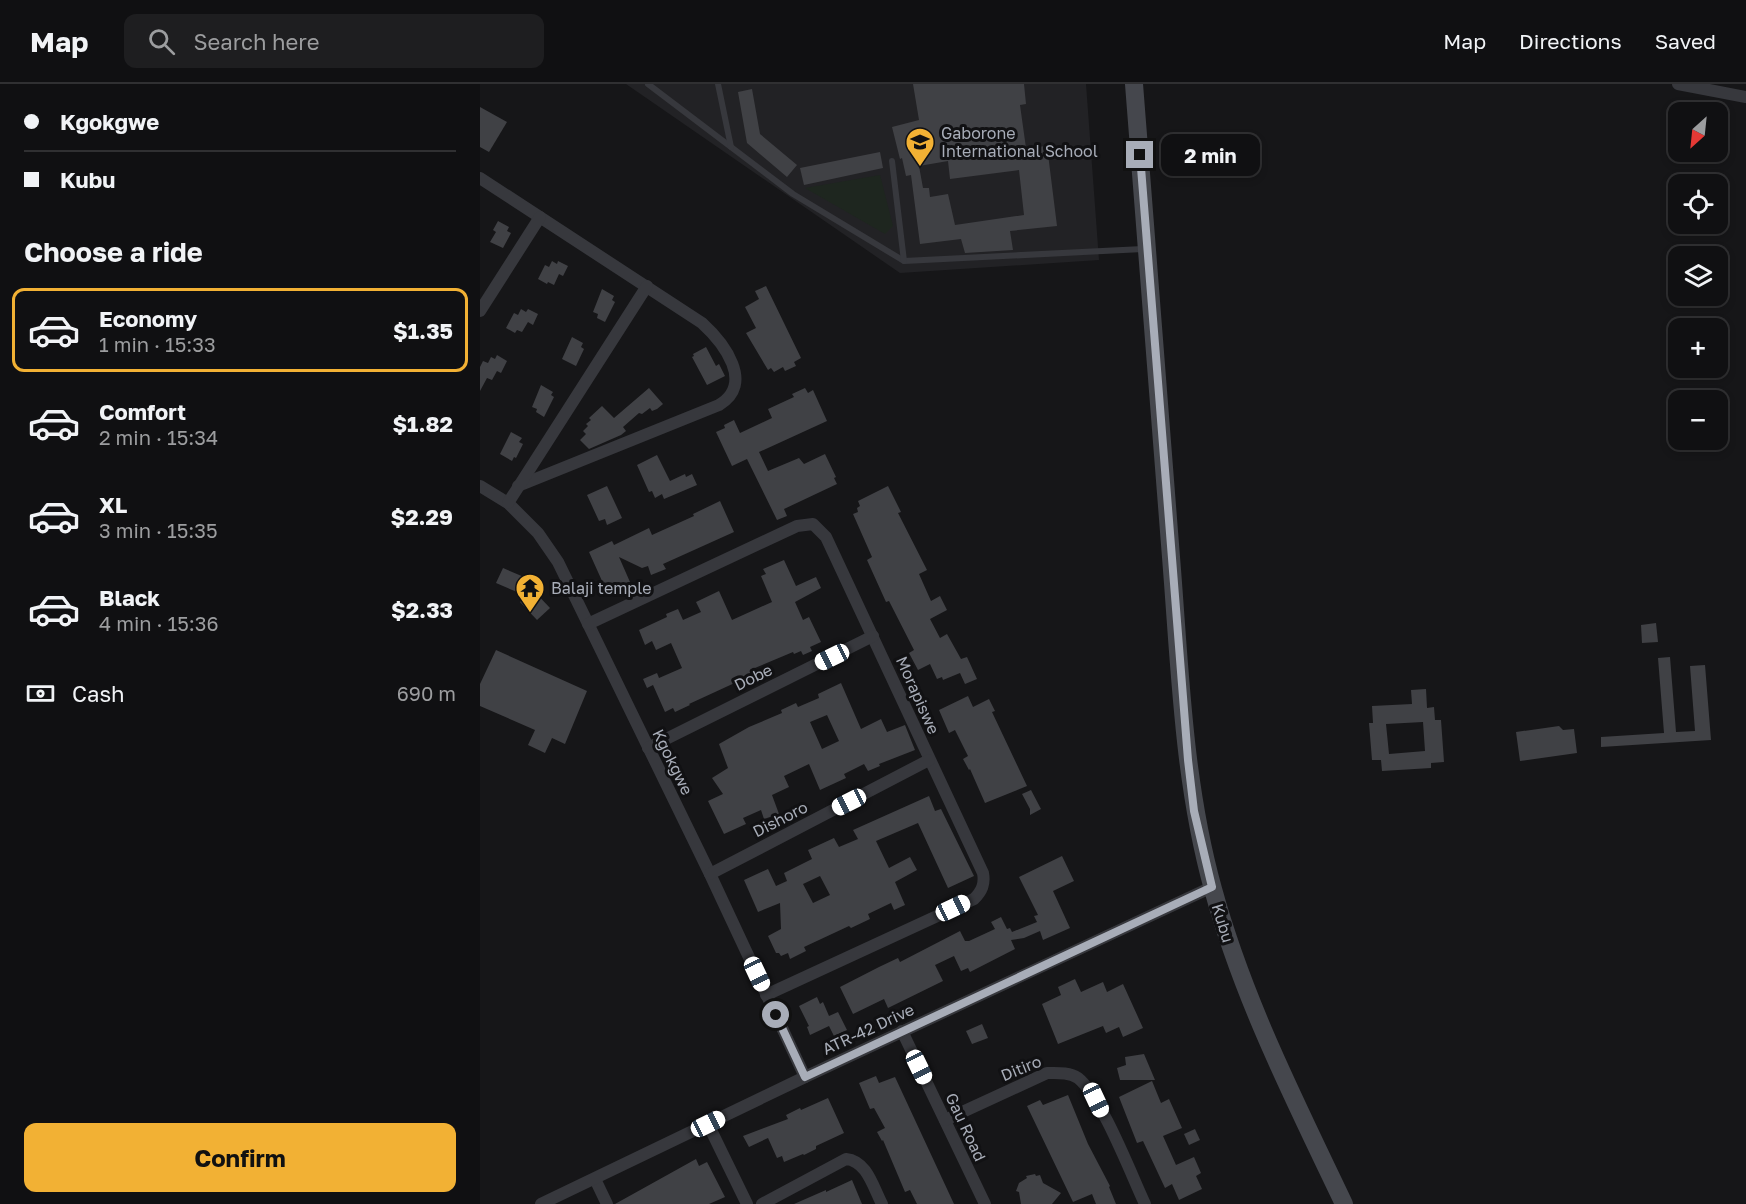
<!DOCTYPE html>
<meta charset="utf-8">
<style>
body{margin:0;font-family:"Golos Text",sans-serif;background:#1e1e20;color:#f1f3f6;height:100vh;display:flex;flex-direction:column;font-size:22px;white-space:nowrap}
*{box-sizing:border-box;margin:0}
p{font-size:20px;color:#9c9d9f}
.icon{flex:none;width:33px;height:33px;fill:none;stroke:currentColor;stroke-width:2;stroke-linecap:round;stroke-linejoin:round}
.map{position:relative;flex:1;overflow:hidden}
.panel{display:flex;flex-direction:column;background:#101012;width:480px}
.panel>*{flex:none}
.hud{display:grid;align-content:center;height:132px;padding:0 24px;background:#101012}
.needle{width:39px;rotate:207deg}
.fabs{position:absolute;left:1188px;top:18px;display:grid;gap:12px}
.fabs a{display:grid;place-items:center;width:60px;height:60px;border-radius:12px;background:#101012;box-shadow:0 3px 9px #0003,0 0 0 2px #303032;font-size:30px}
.end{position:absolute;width:27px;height:27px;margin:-14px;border:8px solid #a8adb8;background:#111;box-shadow:0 0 0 3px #111}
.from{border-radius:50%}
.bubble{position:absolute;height:42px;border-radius:12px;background:#101012;box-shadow:0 3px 9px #0003,0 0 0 2px #303032;font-size:20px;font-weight:700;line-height:42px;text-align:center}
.car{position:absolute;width:18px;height:36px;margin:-18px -9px;border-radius:8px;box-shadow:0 0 4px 2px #0007;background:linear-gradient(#fff 24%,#345 0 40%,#fff 0 76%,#345 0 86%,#fff 0)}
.hud b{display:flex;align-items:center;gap:21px;height:57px;font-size:22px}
.hud b+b{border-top:2px solid #303032}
.hud i{width:15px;height:15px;background:#f1f3f6}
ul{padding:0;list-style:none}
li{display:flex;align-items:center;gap:18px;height:84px;margin:0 12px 9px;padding:0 12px;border:3px solid transparent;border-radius:12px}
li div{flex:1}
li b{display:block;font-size:22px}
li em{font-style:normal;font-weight:700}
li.selected{border-color:#f2b134}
li>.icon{width:54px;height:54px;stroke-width:1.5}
h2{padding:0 24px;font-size:27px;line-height:72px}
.pay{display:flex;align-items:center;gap:15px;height:66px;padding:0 24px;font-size:22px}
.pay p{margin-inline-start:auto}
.cta{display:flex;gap:12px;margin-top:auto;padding:12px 24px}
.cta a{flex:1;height:69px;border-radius:12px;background:#f2b134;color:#111;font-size:24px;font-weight:700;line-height:69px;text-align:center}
header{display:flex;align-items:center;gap:36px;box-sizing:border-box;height:84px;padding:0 30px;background:#101012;border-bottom:2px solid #303032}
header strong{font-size:28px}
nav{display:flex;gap:33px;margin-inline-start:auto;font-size:21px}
.search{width:420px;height:54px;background:#1e1e20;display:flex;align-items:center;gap:15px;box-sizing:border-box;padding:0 21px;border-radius:12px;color:#9c9d9f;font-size:22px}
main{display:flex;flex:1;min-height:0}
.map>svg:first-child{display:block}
.built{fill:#222225}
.green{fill:#1e261f}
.building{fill:#404145;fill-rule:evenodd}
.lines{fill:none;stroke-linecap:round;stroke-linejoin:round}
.lane{stroke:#37383d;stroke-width:6}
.street{stroke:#37383d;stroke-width:12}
.secondary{stroke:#45474d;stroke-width:18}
.route{stroke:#a8adb8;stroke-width:8}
.labels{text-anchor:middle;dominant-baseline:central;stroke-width:6;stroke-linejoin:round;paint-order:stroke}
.poi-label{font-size:16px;fill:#a8adb8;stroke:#111113;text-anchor:start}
.street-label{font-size:16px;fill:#a8adb8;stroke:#111113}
</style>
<header>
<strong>Map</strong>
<div class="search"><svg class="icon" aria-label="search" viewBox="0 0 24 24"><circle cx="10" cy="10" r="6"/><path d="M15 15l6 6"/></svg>Search here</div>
<nav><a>Map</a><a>Directions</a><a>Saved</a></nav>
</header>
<main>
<section class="panel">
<div class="hud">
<b><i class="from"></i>Kgokgwe</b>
<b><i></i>Kubu</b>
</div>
<h2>Choose a ride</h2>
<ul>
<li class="selected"><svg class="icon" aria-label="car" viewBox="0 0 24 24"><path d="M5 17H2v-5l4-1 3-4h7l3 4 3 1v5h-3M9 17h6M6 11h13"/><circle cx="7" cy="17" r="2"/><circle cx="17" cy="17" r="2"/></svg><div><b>Economy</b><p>1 min · 15:33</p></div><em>$1.35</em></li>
<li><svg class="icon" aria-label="car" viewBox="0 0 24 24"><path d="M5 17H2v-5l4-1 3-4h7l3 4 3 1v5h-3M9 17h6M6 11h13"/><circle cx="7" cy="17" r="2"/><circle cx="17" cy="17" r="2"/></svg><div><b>Comfort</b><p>2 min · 15:34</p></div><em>$1.82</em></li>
<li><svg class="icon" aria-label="car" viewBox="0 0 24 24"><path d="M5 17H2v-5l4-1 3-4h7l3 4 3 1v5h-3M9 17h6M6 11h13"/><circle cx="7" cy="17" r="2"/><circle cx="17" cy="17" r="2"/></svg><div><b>XL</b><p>3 min · 15:35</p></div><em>$2.29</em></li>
<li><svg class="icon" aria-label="car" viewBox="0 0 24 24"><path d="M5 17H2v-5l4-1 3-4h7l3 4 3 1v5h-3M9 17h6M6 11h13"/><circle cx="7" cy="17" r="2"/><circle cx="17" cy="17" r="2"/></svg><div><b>Black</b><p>4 min · 15:36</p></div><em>$2.33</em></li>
</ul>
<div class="pay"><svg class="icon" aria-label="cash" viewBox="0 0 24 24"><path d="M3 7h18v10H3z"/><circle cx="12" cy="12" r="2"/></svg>Cash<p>690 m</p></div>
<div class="cta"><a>Confirm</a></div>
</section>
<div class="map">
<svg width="1266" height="1120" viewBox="0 0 1266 1120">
<rect width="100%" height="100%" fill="#161618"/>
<polygon class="built" points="146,0 606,0 619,176 420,189"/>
<polygon class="green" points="400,91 413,142 405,150 325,104"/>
<g class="building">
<path d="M433 0H544L546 20 540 21 546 64 567 62 577 142 530 147 533 166 485 169 481 155 440 160 431 91 426 92 422 74 420 75 412 43 439 36ZM468 77 470 95 539 86 544 131 475 141 468 110 450 113 449 104H443L439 82Z"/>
<polygon points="272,5 280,50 317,81 307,93 267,59 258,8"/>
<polygon points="0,23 27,38 9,68 0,63"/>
<polygon points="400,68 403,84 324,101 320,84"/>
<polygon points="18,137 29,143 27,147 31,149 23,164 10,158 16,148 13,146"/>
<polygon points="72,177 77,180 78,177 88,182 83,192 79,190 74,201 68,198 67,200 58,195 65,181 69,183"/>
<polygon points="286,202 321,274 314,278 316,282 305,287 303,283 294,288 291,284 288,286 266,249 276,244 265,223 279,215 275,207"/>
<polygon points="122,205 134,212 132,216 135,218 125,238 117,234 118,230 113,228"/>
<polygon points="41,225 46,228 48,225 58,230 53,241 48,238 42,248 37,246 35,249 26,244 34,229 38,231"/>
<polygon points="92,253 103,259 101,263 104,265 96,282 82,275"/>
<polygon points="226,263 236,282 239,280 245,292 227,301 212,273 214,272 213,270"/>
<polygon points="17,271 27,277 21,289 17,287 12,296 7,294 0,307 0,283 3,277 8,279 11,273 15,275"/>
<polygon points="61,301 73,308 71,311 74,313 64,333 56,328 57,325 52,323"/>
<polygon points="169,304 183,320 177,325 172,327 170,324 162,330 159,329 143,343 146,347 141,351 109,365 100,356 106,350 103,347 108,342 106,340 111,336 109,334 122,322 134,334"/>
<polygon points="325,304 328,309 333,306 347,337 279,368 288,387 319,374 324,380 345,370 356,393 354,394 357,400 304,425 307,432 297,436 267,375 252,382 236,348 245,344 244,341 254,336 260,349 292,334 288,325 314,313 312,310"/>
<polygon points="31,348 42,354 39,358 43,360 36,374 34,373 32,377 20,370"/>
<polygon points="177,371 190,397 205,390 206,393 212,390 217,401 184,415 182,410 175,414 172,407 169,408 157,381"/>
<polygon points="127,402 142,434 127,441 125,435 119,437 107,411"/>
<polygon points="408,402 421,428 418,429 447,486 439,490 451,517 460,512 467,526 450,535 460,554 467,550 481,575 487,573 497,595 485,600 480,589 463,596 462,593 457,595 450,580 438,586 429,569 434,566 409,517 406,518 387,476 392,473 373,430 378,428 377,424 380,422 378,417"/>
<polygon points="240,417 254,448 183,480 186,485 171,491 168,482 162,484 139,473 150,498 127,508 109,468 132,457 134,461 169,444 172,451 214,432 213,430"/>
<polygon points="304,476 316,502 336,493 341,504 315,518 323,536 329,533 341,558 330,563 332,567 323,571 321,567 314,570 313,568 270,586 272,591 209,620 210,621 195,628 193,624 185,628 173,601 167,604 163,595 177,589 179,594 202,584 191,559 176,566 172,557 165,561 159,546 187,533 186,530 198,525 203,536 221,528 216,518 239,507 252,536 292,518 281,492 286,490 283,485"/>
<polygon points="23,484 44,493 37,508 16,499"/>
<polygon points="53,506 70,524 57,536 40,518"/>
<polygon points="1176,539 1178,558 1162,559 1161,541"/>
<polygon points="16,566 107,607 85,660 72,654 65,669 48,661 55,646 0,622 0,600"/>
<polygon points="1190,573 1196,648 1215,647 1210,582 1225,581 1231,656 1121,663 1121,653 1184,649 1178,574"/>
<path d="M361 599 381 645 401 635 407 648 425 641 435 666 399 680 400 682 388 687 384 680 364 690 366 694 340 706 329 680 304 692 309 703 292 711 299 730 284 735 281 726 263 734 266 740 244 750 228 717 243 710 232 694 248 684 239 660 269 643 302 629 301 626 316 619 318 623 339 614 338 610ZM347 631 359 657 342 665 330 638Z"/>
<path d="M946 605 947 624 954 623 955 636H961L964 678 951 679V684L902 687 901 676H892L889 639H893L892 622 932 620 931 606ZM943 638 945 667 909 670 906 640Z"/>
<polygon points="488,612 493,623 509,615 515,627 512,628 547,702 505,719 490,685 489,686 483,675 488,672 475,646 469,649 459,626"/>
<polygon points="1079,642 1083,646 1094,645 1097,669 1040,677 1036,648"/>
<polygon points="551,706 561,725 550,731 550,725 542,710"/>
<path d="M449 712 455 727 461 725 494 792 468 804 438 739 396 757 409 784 430 773 437 786 415 798 425 821 414 826 411 819 388 830 390 835 371 844 369 842 324 863 326 867 310 875 308 869 301 872 299 869H296L288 852 301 845 300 819 278 828 264 796 288 785 296 802 307 797 304 789 332 775 328 766 354 754 359 763 378 755 373 746ZM340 792 350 811 333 819 323 800Z"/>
<polygon points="582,772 594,797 573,807 590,844 563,856 560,847 544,854 531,856 535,865 490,888 488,884 481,887 474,872 455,881 463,897 408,924 404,915 373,930 360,903 399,883 418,874 420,878 480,847 485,857 489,857 515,845 511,838 521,833 527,845 530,844 532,848 557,838 554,832 558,831 539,793"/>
<polygon points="595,895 601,908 623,898 627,908 643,900 663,944 643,953 639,943 626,949 623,942 578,960 562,920 581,911 578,903"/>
<polygon points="337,913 340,920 343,918 349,932 358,928 367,946 354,952 349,942 330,951 327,943 329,942 319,922"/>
<polygon points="502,940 508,954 492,960 486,947"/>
<polygon points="664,970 675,996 640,996 637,984 646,981 645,973"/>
<polygon points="396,992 399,999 415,993 474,1120 437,1120 430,1106 425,1108 403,1056 402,1057 397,1048 405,1044 394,1024 390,1025 379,999"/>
<polygon points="672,997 681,1019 689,1015 702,1044 683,1052 696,1081 714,1073 721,1089 716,1092 722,1105 699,1116 692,1100 685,1104 663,1057 657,1059 639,1013"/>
<polygon points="588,1011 608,1060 630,1102 629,1103 636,1120 616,1120 612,1110 593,1118 547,1022 560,1016 563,1021"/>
<polygon points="348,1014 364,1049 336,1062 336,1065 324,1071 323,1070 304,1078 302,1072 297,1074 288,1054 269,1063 263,1052 308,1035 306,1031 320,1024 321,1026"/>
<polygon points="715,1045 720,1056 709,1061 704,1050"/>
<polygon points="216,1075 219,1082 227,1078 245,1113 229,1120 135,1120"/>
<polygon points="555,1090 556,1092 560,1091 563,1099 581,1109 572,1120 541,1120 539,1108 536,1107 539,1099 547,1094 546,1092"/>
<polygon points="372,1096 382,1120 314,1120 346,1106 346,1108"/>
</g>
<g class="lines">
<g class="lane">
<polyline points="168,0 313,110 424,177 663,165"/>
<polyline points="238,0 251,63"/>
<polyline points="412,77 424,177"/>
</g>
<g class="street">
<polyline points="1198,0 1266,13"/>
<path d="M0 94 222 239C244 259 275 300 239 321L38 402"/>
<polyline points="0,227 60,133"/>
<polyline points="0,402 28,419 58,449 78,478 230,790 325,993"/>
<polyline points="28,419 167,202"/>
<path d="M108 540 317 442 333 440 346 453 503 789C505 800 502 807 494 815L286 911"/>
<polyline points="168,664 393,552"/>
<polyline points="230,790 449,676"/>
<polyline points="422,947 505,1120"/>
<path d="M465 1036 567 989C577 989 589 988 598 994 621 1012 651 1090 665 1120"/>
<polyline points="228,1040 267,1120"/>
<polyline points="115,1095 127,1120"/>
<polyline points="61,1120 325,993 732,803"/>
<path d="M282 1120 366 1075C387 1077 393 1103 402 1120"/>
</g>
<path class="secondary" d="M654 0C666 158 679 315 691 473 700 584 703 697 733 805 763 915 815 1017 864 1120"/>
</g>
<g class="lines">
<polyline class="route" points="296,931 325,993 732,803 714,727 708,676 660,71"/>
</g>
<defs>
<g id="school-pin" transform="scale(1.5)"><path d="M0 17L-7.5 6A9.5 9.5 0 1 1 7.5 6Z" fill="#f2b134" stroke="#111113"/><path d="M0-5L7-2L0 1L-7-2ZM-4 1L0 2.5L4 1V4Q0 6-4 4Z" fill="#111"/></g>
<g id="temple-pin" transform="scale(1.5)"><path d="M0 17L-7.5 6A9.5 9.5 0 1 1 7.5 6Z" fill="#f2b134" stroke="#111113"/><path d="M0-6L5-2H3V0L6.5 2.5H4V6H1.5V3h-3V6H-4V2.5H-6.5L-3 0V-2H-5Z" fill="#111"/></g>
</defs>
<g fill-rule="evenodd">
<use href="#school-pin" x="440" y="58"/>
<use href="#temple-pin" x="50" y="504"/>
</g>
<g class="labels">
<g class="poi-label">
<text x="461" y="49">Gaborone<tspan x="461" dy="18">International School</tspan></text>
<text x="71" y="504">Balaji temple</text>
</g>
<g class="street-label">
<text transform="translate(273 593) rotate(-26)">Dobe</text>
<text transform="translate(438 611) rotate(66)">Morapiswe</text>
<text transform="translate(193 678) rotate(64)">Kgokgwe</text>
<text transform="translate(300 735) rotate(-27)">Dishoro</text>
<text transform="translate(743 839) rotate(73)">Kubu</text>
<text transform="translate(388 945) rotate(-25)">ATR-42 Drive</text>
<text transform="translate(541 984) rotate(-22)">Ditiro</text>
<text transform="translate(486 1043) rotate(65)">Gau Road</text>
</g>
</g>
</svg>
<div class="fabs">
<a><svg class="needle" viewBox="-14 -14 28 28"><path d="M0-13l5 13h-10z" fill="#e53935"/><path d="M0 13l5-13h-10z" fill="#9c9d9f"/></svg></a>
<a><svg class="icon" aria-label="locate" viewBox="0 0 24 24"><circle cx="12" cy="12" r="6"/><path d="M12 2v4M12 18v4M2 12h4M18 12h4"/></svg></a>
<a><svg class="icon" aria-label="layers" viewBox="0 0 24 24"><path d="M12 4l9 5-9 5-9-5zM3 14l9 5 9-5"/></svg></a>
<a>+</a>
<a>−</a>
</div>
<i class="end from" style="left:296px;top:931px"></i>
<i class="end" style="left:660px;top:71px"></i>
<div class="bubble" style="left:681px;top:50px;width:99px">2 min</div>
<i class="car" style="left:352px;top:573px;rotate:244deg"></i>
<i class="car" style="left:369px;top:718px;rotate:243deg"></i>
<i class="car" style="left:473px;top:824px;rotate:65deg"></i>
<i class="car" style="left:277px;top:890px;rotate:155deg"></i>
<i class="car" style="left:439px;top:983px;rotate:154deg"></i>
<i class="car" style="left:616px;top:1016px;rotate:155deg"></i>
<i class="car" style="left:228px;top:1040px;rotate:64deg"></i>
</div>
</main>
